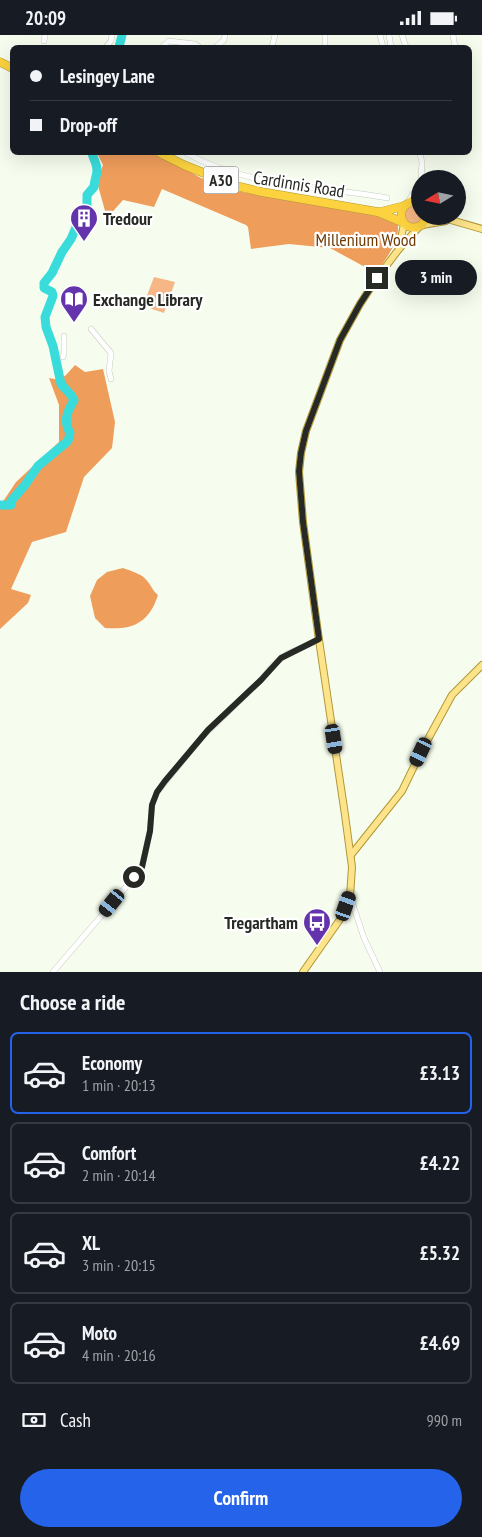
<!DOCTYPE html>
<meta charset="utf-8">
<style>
body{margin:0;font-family:"PT Sans Narrow",sans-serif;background:#20242c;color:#f1f3f6;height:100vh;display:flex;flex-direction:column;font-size:19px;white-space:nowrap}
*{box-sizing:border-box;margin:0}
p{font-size:16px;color:#9ea1a6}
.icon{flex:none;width:28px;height:28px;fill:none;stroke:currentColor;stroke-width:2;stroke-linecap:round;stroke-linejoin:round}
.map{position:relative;height:937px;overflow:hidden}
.details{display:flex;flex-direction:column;background:#171b24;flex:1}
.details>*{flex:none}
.hud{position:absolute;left:10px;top:10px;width:462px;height:110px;border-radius:8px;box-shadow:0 5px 20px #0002;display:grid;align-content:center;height:110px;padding:0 20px;background:#171b24}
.needle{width:32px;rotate:260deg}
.controls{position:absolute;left:411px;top:135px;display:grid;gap:10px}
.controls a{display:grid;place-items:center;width:55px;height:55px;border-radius:50%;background:#171b24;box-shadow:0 5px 20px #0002;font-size:25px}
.end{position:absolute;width:22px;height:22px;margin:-11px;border:6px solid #272a24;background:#fff;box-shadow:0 0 0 2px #fff}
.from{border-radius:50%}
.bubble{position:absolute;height:35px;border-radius:18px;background:#171b24;box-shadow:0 5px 20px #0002;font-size:16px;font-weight:700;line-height:35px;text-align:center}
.car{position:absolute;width:15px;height:30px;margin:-15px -8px;border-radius:6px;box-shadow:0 0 4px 1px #0007;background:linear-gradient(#222 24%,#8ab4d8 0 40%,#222 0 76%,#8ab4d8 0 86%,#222 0)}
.hud b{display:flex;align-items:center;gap:18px;height:48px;font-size:19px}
.hud b+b{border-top:1px solid #363941}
.hud i{width:12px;height:12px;background:#f1f3f6}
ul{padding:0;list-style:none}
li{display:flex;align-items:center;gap:15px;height:82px;margin:0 10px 8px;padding:0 10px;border:2px solid #363941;border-radius:8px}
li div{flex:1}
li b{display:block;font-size:19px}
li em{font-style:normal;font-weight:700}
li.current{border-color:#2563eb}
li>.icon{width:45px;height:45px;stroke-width:1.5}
h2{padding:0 20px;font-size:22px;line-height:60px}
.pay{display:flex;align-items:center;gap:12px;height:55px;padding:0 20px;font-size:19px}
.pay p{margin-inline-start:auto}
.action{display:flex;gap:10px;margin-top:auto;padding:10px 20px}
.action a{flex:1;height:58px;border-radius:30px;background:#2563eb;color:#fff;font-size:20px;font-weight:700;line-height:58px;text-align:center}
.status{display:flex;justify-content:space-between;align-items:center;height:35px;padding:0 25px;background:#171b24;direction:ltr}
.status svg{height:14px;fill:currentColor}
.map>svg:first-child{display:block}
.green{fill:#f6b685}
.forest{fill:#ef9d5b}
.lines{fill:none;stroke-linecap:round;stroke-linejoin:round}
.river{stroke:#39dbdb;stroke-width:9}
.minor-casing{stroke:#c6cdbf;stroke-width:6}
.major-casing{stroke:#b19735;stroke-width:8}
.highway-casing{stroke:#b19735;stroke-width:9}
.minor{stroke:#fff;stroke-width:5}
.major{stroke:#fde48b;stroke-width:6}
.highway{stroke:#fcd23e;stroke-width:8}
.route{stroke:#272a24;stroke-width:6}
.labels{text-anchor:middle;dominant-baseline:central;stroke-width:4.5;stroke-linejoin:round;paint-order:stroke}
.shield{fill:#fff;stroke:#686a66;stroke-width:1}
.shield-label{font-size:16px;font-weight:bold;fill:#272a24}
.street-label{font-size:18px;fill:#272a24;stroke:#fff}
.poi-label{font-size:18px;font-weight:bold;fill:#272a24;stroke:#fff;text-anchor:start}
.park-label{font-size:18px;fill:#6f3b05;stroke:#fff}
</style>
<div class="status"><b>20:09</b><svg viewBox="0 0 49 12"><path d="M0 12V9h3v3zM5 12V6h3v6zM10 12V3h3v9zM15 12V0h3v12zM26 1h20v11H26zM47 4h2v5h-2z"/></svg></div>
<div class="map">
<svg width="482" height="937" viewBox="0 0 482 937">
<rect width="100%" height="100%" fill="#f6fdee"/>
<g class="green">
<polygon points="412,169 420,171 420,181 424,181 418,189 411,189 406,186 404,176"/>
<polygon points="154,242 175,247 164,278 143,271"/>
</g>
<g class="forest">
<path d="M97 118H155L201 143 230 155 377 181 398 190C399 209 386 223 376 238L330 213 289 209 251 214 248 192 246 190 162 154 154 172 123 165 107 183 97 147 103 130Z"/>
<polygon points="75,330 85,337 103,334 115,387 112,413 84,442 66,497 32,507 11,554 31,560 28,568 0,594 0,471 16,447 59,407 59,370 49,343 59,345 66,340"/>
<path d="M123 533C131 536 143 539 148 547 152 552 153 556 158 560 149 588 133 595 105 593L95 583 90 561 97 545 107 537Z"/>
</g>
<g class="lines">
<g class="river">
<polyline points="119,12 122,0"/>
<path d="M92 118C93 123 97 129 97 135 97 141 94 146 94 152"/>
<path d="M0 470H11V466L25 450 38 431 68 406 70 398C63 386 67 377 74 365L71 360 61 349 53 311 46 292 45 282 53 261 52 257 44 253V248L52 238 62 217 71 204 77 190 85 178 87 170V160L93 153"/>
</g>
<g class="minor-casing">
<g id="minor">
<polyline points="380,0 383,12"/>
<polyline points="389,0 391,12"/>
<polyline points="402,0 406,12"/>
<polyline points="453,0 455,12"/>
<polyline points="44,6 45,0"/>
<polyline points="106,12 111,6 112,0"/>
<polyline points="163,12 164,10 169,6 195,9 199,12"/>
<polyline points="216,12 224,5 225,0"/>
<polyline points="272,12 275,0"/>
<polyline points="325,12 325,0"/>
<path d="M186 118C247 152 320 151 387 163"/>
<polyline points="420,118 422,128 421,144"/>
<polyline points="408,167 420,147"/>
<polyline points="91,294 111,318 109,336 111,344"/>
<polyline points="63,322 64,318 64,301"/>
<polyline points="350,861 364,903 380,937"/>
<polyline points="53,937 139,837 142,832 150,796 152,770 157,757 202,702 261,645 273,630 287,619 319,605"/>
</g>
</g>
<g class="major-casing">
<g id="major">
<polyline points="437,181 482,194"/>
<polyline points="422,190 446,186"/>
<polyline points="399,213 404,189"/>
<polyline points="351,820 402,756 421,717 452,660 482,630"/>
<polyline points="303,937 341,883 346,871 350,861 352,832 345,780 319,605 303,487 299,437 301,418 306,396 340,305 360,269 377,243 399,214 419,192"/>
</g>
</g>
<g class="highway-casing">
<g id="highway">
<polyline points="0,27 12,33"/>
<polyline points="160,118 184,130 236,151 262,157 378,177 402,187"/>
<path d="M420 168 412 166 404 171C396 185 408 198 422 190L427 181"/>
<polyline points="380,177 404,171"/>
</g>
</g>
<use href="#minor" class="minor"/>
<use href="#major" class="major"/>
<use href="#highway" class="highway"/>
</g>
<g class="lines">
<polyline class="route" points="134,842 142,832 150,796 152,770 157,757 165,746 208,695 261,645 281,623 319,604 303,487 299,436 301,418 306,396 340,305 360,269 377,243"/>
</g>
<defs>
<g id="building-pin" transform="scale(1.4375)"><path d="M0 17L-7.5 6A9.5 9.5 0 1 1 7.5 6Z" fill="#6434ac" stroke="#fff"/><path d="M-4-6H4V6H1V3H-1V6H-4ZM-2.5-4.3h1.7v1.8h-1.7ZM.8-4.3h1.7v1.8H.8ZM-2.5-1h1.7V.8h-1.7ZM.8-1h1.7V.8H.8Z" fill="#fff"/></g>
<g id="library-pin" transform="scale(1.4375)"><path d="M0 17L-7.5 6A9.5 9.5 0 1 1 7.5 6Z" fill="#6434ac" stroke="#fff"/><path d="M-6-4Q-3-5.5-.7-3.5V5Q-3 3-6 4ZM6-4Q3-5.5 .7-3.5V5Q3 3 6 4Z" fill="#fff"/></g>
<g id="bus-pin" transform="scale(1.4375)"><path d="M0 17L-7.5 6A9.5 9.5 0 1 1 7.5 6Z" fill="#6434ac" stroke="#fff"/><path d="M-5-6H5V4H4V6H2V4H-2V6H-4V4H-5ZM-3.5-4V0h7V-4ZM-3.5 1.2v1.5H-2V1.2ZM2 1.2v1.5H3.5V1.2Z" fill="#fff"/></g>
</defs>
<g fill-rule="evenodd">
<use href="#building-pin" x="84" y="183"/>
<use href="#library-pin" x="74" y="264"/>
<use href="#bus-pin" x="317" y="887"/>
</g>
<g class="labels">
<rect class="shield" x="203.5" y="131.5" width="35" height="27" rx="4"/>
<g class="shield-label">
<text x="221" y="145">A30</text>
</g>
<g class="street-label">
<text transform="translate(299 149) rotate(9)">Cardinnis Road</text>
</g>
<g class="poi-label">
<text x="103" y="183">Tredour</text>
<text x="93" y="264">Exchange Library</text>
<text x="298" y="887" text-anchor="end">Tregartham</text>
</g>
<g class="park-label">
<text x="366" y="204">Millenium Wood</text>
</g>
</g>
</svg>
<div class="controls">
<a><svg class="needle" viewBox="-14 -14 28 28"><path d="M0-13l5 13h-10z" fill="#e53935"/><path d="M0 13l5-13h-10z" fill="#9ea1a6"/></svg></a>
</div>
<i class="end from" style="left:134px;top:842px"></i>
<i class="end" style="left:377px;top:243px"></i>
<div class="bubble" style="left:395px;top:225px;width:82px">3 min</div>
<i class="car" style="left:334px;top:704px;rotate:171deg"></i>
<i class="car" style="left:421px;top:717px;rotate:205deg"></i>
<i class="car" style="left:112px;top:868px;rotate:219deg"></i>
<i class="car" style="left:346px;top:871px;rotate:19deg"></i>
<div class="hud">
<b><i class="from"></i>Lesingey Lane</b>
<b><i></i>Drop-off</b>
</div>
</div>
<section class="details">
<h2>Choose a ride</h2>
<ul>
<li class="current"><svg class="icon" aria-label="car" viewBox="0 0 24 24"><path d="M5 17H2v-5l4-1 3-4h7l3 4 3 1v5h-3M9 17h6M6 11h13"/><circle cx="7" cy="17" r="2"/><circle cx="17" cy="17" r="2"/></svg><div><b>Economy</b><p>1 min · 20:13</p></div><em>£3.13</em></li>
<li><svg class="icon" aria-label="car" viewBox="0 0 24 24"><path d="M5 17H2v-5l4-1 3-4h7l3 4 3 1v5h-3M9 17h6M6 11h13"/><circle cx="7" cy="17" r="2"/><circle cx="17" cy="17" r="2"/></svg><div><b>Comfort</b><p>2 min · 20:14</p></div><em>£4.22</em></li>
<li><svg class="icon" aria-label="car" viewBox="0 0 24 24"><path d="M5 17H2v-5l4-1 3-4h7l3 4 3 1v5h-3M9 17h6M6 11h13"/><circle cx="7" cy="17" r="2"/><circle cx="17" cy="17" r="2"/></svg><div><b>XL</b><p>3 min · 20:15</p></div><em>£5.32</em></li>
<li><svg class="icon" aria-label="car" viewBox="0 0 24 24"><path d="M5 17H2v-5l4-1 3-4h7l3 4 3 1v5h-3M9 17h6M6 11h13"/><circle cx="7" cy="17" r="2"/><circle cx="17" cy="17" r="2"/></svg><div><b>Moto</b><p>4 min · 20:16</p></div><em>£4.69</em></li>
</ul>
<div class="pay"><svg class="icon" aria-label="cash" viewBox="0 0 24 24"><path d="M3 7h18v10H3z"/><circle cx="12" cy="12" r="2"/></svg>Cash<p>990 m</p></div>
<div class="action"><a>Confirm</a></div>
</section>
